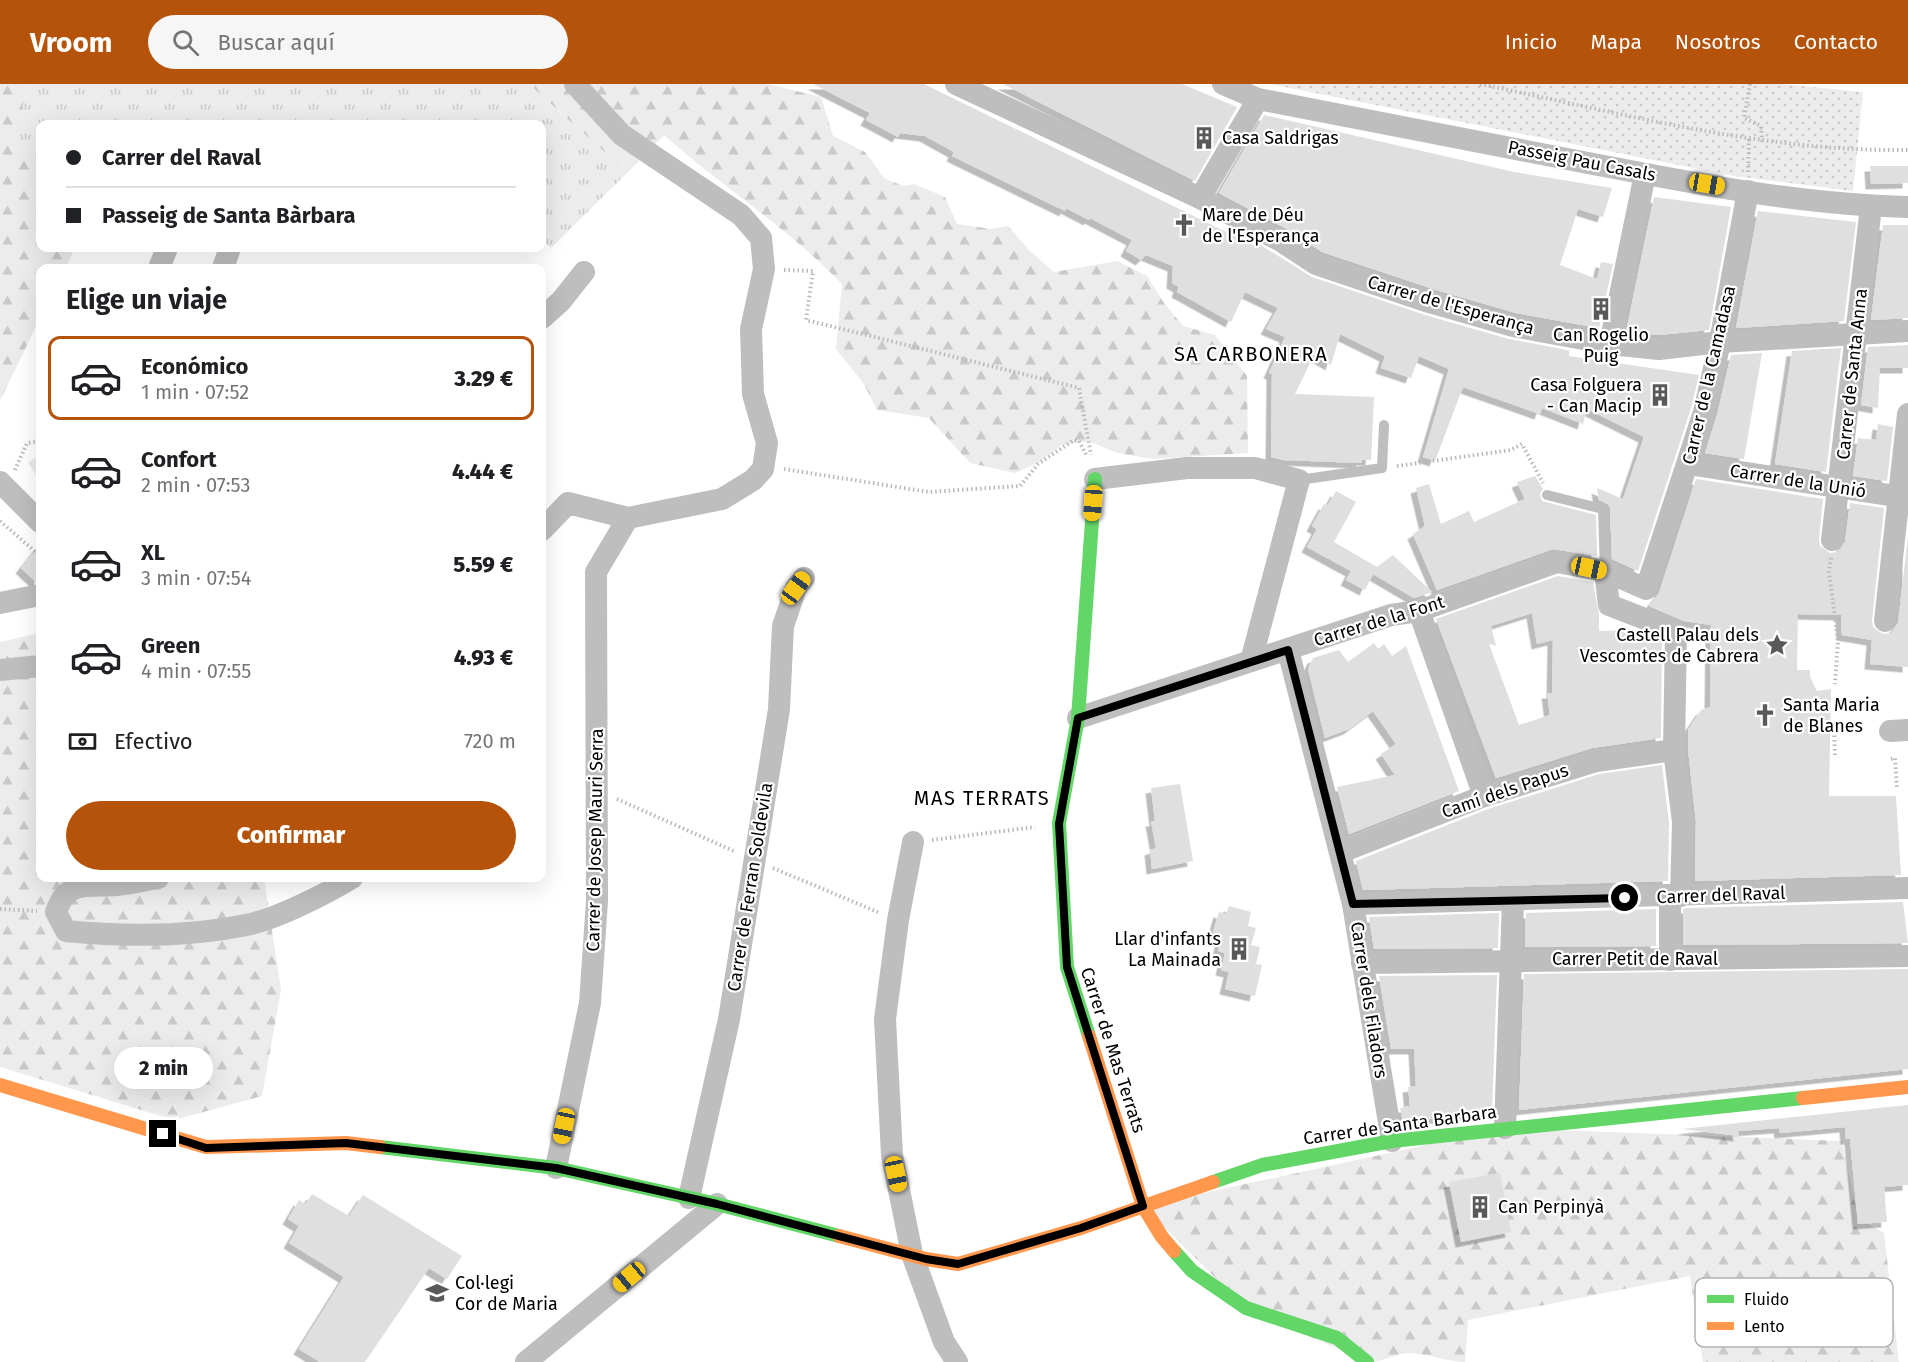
<!DOCTYPE html>
<html lang="es">
<meta charset="utf-8">
<style>
body{margin:0;font-family:"Fira Sans",sans-serif;background:#f6f6f6;color:#202124;height:100vh;display:flex;flex-direction:column;font-size:22px;white-space:nowrap}
*{box-sizing:border-box;margin:0}
p{font-size:20px;color:#757577}
.icon{flex:none;width:33px;height:33px;fill:none;stroke:currentColor;stroke-width:2;stroke-linecap:round;stroke-linejoin:round}
.map{position:relative;flex:1;overflow:hidden}
.panel{position:absolute;left:36px;top:180px;width:510px;height:618px;display:flex;flex-direction:column;background:#fff;border-radius:12px;box-shadow:0 6px 24px #0002}
.panel>*{flex:none}
.guide{position:absolute;left:36px;top:36px;width:510px;height:132px;border-radius:12px;box-shadow:0 6px 24px #0002;display:grid;align-content:center;height:132px;padding:0 30px;background:#fff}
.end{position:absolute;width:27px;height:27px;margin:-14px;border:8px solid #000;background:#fff;box-shadow:0 0 0 3px #fff}
.from{border-radius:50%}
.bubble{position:absolute;height:42px;border-radius:21px;background:#fff;box-shadow:0 6px 24px #0002;font-size:20px;font-weight:800;line-height:42px;text-align:center}
.car{position:absolute;width:18px;height:36px;margin:-18px -9px;border-radius:8px;box-shadow:0 0 4px 2px #0007;background:linear-gradient(#f5c518 24%,#345 0 40%,#f5c518 0 76%,#345 0 86%,#f5c518 0)}
.guide b{display:flex;align-items:center;gap:21px;height:57px;font-size:22px}
.guide b+b{border-top:2px solid #e0e0e0}
.guide i{width:15px;height:15px;background:#202124}
ul{padding:0;list-style:none}
li{display:flex;align-items:center;gap:18px;height:84px;margin:0 12px 9px;padding:0 18px;border:3px solid transparent;border-radius:12px}
li div{flex:1}
li b{display:block;font-size:22px}
li em{font-style:normal;font-weight:800}
li.active{border-color:#b45309}
li>.icon{width:54px;height:54px;stroke-width:1.5}
h2{padding:0 30px;font-size:27px;line-height:72px}
.pay{display:flex;align-items:center;gap:15px;height:66px;padding:0 30px;font-size:22px}
.pay p{margin-inline-start:auto}
.cta{display:flex;gap:12px;margin-top:auto;padding:12px 30px}
.cta a{flex:1;height:69px;border-radius:36px;background:#b45309;color:#fff;font-size:24px;font-weight:800;line-height:69px;text-align:center}
header{display:flex;align-items:center;gap:36px;box-sizing:border-box;height:84px;padding:0 30px;background:#b45309;color:#fff}
header strong{font-size:28px}
nav{display:flex;gap:33px;margin-inline-start:auto;font-size:21px}
.search{width:420px;height:54px;background:#f6f6f6;display:flex;align-items:center;gap:15px;box-sizing:border-box;padding:0 21px;border-radius:33px;color:#757577;font-size:22px}
.map>svg:first-child{display:block}
.grass{fill:url(#grass-tufts)}
.forest{fill:url(#forest-firs)}
.park{fill:url(#park-dots)}
.building{fill:#dfdfdf;fill-rule:evenodd;filter:url(#shadow)}
.lines{fill:none;stroke-linecap:round;stroke-linejoin:round}
.path{stroke:#b9b9b9;stroke-width:4;stroke-dasharray:1.5 3;stroke-linecap:butt}
.lane{stroke:#bebebe;stroke-width:10}
.street{stroke:#bebebe;stroke-width:22}
.fast{stroke:#63d668;stroke-width:14}
.slow{stroke:#ff974d;stroke-width:14}
.route{stroke:#000;stroke-width:8}
.labels{text-anchor:middle;dominant-baseline:central;stroke-width:4.5;stroke-linejoin:round;paint-order:stroke}
.poi-label{font-size:18px;fill:#000;stroke:#fff;text-anchor:start}
.street-label{font-size:18px;fill:#000;stroke:#fff}
.neighbourhood-label{font-size:20px;letter-spacing:1.5px;fill:#000;stroke:#fff}
.key{fill:#fff;stroke:#b2b2b2;stroke-width:1.5}
.key-label{font-size:16px;fill:#000}
</style>
<header>
<strong>Vroom</strong>
<div class="search"><svg class="icon" aria-label="search" viewBox="0 0 24 24"><circle cx="10" cy="10" r="6"/><path d="M15 15l6 6"/></svg>Buscar aquí</div>
<nav><a>Inicio</a><a>Mapa</a><a>Nosotros</a><a>Contacto</a></nav>
</header>
<div class="map">
<svg width="1908" height="1278" viewBox="0 0 1908 1278">
<defs>
<pattern id="grass-tufts" width="24" height="20" patternUnits="userSpaceOnUse" patternTransform="scale(1.5)"><rect width="24" height="20" fill="#ececec"/><path d="M3 7l-1-3M5 7V3M7 7l1-3M15 17l-1-3M17 17v-4M19 17l1-3" fill="none" stroke="#c9c9c9"/></pattern>
<pattern id="forest-firs" width="22" height="20" patternUnits="userSpaceOnUse" patternTransform="scale(1.5)"><rect width="22" height="20" fill="#ececec"/><path d="M5 1l3.5 6h-7zM16 11l3.5 6h-7z" fill="#c9c9c9"/></pattern>
<pattern id="park-dots" width="8" height="8" patternUnits="userSpaceOnUse" patternTransform="scale(1.5)"><rect width="8" height="8" fill="#ececec"/><path d="M2 2h.1M6 6h.1" fill="none" stroke="#c9c9c9" stroke-width="1.8" stroke-linecap="round"/></pattern>
<filter id="shadow"><feDropShadow dx="-5.5" dy="5.5" stdDeviation="0" flood-color="#0004"/></filter>
</defs>
<rect width="100%" height="100%" fill="#fff"/>
<polygon class="grass" points="27,0 529,0 608,71 630,86 551,164 542,156 542,40 40,40 40,68 14,62"/>
<g class="forest">
<polygon points="0,0 27,0 15,62 40,68 40,164 75,164 65,184 40,184 40,234 0,317"/>
<path d="M529 0H768L821 13 833 52 865 68 884 94 903 102 914 100 945 113 957 140 991 145 1008 142 1030 167 1054 188 1117 177 1147 192 1164 219 1183 242 1215 251 1247 292 1248 369 1153 375 1117 369 1089 357 1061 361 1041 377 1015 389 970 379 929 334 877 326 864 300 836 265 842 200C788 144 722 103 664 51L630 86 608 71Z"/>
<polygon points="40,372 40,398 28,378"/>
<polygon points="40,549 40,794 264,794 281,906 262,1012 174,1036 0,983 0,558"/>
<path d="M1505 1044 1842 1057 1858 1134 1884 1149 1899 1278H1703L1690 1192 1468 1236 1465 1278C1446 1278 1427 1269 1408 1269 1397 1269 1384 1278 1367 1278L1246 1224 1143 1122Z"/>
</g>
<polygon class="park" points="1270,0 1781,0 1863,8 1853,107 1734,92"/>
<g class="building">
<polygon points="813,0 924,0 1257,163 1259,160 1312,193 1425,231 1509,255 1572,267 1569,267 1569,272 1699,291 1691,324 1638,487 1612,475 1610,424 1608,420 1599,416 1597,404 1623,415 1644,353 1587,325 1583,340 1542,324 1540,330 1463,303 1435,377 1423,373 1449,285 1419,272 1411,294 1381,284 1385,272 1340,250 1331,281 1314,271 1295,310 1374,313 1371,376 1362,376 1361,379 1283,376 1271,373 1272,290 1269,289 1285,253 1266,245 1278,224 1245,208 1231,238 1177,208 1179,203 1172,199 1173,182 1146,171 1141,176 1126,167 1132,156 1090,134 1089,136 1066,124 1065,127 952,72 954,68 925,52 900,49 898,53 866,36 870,29"/>
<polygon points="1003,0 1182,0 1237,23 1195,97"/>
<polygon points="1264,31 1514,88 1612,104 1603,133 1578,125 1560,181 1597,195 1601,178 1613,180 1599,244 1516,229 1433,205 1322,168 1287,145 1219,109"/>
<polygon points="1870,82 1908,82 1908,99 1871,100"/>
<polygon points="1654,113 1731,123 1709,246 1659,251 1626,248"/>
<polygon points="1758,127 1856,138 1844,237 1736,244"/>
<polygon points="1883,141 1908,141 1908,234 1871,236"/>
<polygon points="1908,261 1908,284 1880,284 1878,324 1861,321 1868,263"/>
<polygon points="1841,264 1826,388 1775,380 1792,267"/>
<polygon points="1762,269 1744,375 1705,369 1717,331 1731,271"/>
<polygon points="1878,340 1893,343 1887,397 1853,392 1858,354 1876,356"/>
<polygon points="1535,392 1543,405 1540,410 1542,417 1596,431 1597,472 1553,465 1437,506 1413,450 1425,442 1416,404 1429,400 1441,440 1469,427 1474,438 1525,415 1517,398"/>
<polygon points="1696,395 1823,415 1819,455 1820,462 1830,469 1838,468 1845,458 1850,419 1884,424 1872,536 1873,543 1883,550 1891,549 1898,539 1908,452 1908,583 1870,580 1872,556 1842,551 1841,531 1798,530 1797,586 1810,586 1810,593 1817,607 1831,605 1829,712 1896,712 1901,791 1695,797 1696,738 1688,665 1688,646 1701,626 1710,623 1711,541 1684,537 1649,522 1659,509"/>
<polygon points="1336,407 1356,418 1334,458 1377,483 1393,471 1432,508 1414,514 1373,490 1365,506 1346,496 1351,487 1307,463 1317,445 1312,442 1324,420 1328,421"/>
<polygon points="40,460 40,498 36,498 21,484"/>
<path d="M1558 492 1593 498 1599 530V547L1635 546 1662 556 1661 654 1592 664 1496 694 1436 535ZM1532 529 1537 560 1553 556 1552 609H1547L1550 631 1519 641 1489 560 1496 562 1491 542Z"/>
<polygon points="1374,559 1378,565 1384,560 1392,572 1406,562 1459,707 1349,750 1337,703 1395,691 1381,670 1396,660 1373,627 1349,645 1325,654 1308,585 1313,574 1339,566 1348,578"/>
<polygon points="1662,681 1669,739 1668,797 1363,806 1356,777 1488,725 1599,690"/>
<polygon points="1180,700 1193,777 1152,785 1150,766 1156,764 1151,737 1155,737 1151,704"/>
<polygon points="1903,818 1908,859 1683,861 1683,825 1687,824"/>
<polygon points="1229,822 1251,828 1248,842 1256,844 1251,861 1260,863 1256,880 1262,881 1255,912 1225,905 1229,888 1221,886 1225,869 1218,867 1222,850 1213,848 1219,828 1226,830"/>
<polygon points="1656,825 1656,862 1525,863 1526,829"/>
<polygon points="1499,829 1498,864 1374,865 1369,833"/>
<polygon points="1908,885 1908,985 1519,1026 1524,890"/>
<polygon points="1497,891 1492,1028 1403,1038 1400,1024 1410,1022 1408,1003 1416,1002 1414,965 1391,965 1379,892"/>
<polygon points="1908,1021 1908,1101 1884,1103 1887,1138 1858,1140 1850,1055 1846,1055 1845,1043 1780,1049 1779,1044 1738,1047 1739,1052 1682,1045"/>
<polygon points="1500,1089 1511,1148 1461,1158 1449,1098"/>
<polygon points="312,1110 349,1132 363,1111 462,1172 447,1195 429,1184 365,1278 320,1278 299,1265 344,1193 289,1159 299,1142 288,1135 299,1116 305,1120"/>
</g>
<g class="lines">
<g class="path">
<path d="M1480 0C1621 29 1763 68 1908 66"/>
<polyline points="1750,0 1744,34 1761,42 1762,56"/>
<polyline points="1748,88 1749,55"/>
<polyline points="784,186 813,187 806,236 1079,304 1091,371"/>
<polyline points="1397,382 1511,366 1522,360 1543,399"/>
<polyline points="784,385 929,408 1020,402 1038,380 1074,356 1079,357 1087,372"/>
<polyline points="15,386 27,359 40,357"/>
<polyline points="0,437 38,470 40,468"/>
<polyline points="1831,474 1829,488 1838,557 1835,600"/>
<polyline points="1832,640 1834,640 1835,674"/>
<polyline points="1834,640 1850,640"/>
<polyline points="1891,675 1895,674 1897,705"/>
<polyline points="617,715 736,768"/>
<polyline points="932,756 1035,743"/>
<polyline points="773,784 880,829"/>
<polyline points="0,825 37,827"/>
</g>
<g class="lane">
<polyline points="1299,396 1382,384 1384,341"/>
<polyline points="1547,411 1603,425 1605,487"/>
</g>
<g class="street">
<polyline points="956,0 1200,114 1281,157 1316,180 1429,218 1513,242 1610,260 1659,265 1720,258 1908,247"/>
<path d="M1223 0 1258 15C1368 36 1478 58 1588 79 1693 99 1801 121 1908 123"/>
<polyline points="1200,114 1258,15"/>
<polyline points="159,184 167,164"/>
<polyline points="223,184 230,164"/>
<polyline points="542,234 561,217 584,188"/>
<polyline points="1610,260 1645,90"/>
<polyline points="1688,380 1908,414"/>
<polyline points="1095,395 1187,384 1255,384 1299,396 1251,577"/>
<polyline points="0,398 40,438"/>
<polyline points="542,446 568,419 628,434 722,415 753,396 763,385 767,359 753,310 751,245 764,185 761,154 741,131 622,51 575,0"/>
<polyline points="1832,456 1871,123"/>
<polyline points="1605,487 1609,521 1676,547 1674,666 1683,738 1681,812"/>
<polyline points="0,519 40,511"/>
<polyline points="1419,527 1484,712"/>
<polyline points="1885,537 1908,330"/>
<polyline points="1288,566 1353,820 1392,1057"/>
<polyline points="0,586 40,582"/>
<polyline points="1078,634 1391,531 1419,527 1557,478 1605,487 1646,505 1704,328 1720,258 1748,107"/>
<polyline points="1890,647 1908,646"/>
<polyline points="913,758 898,836 885,935 892,1071 912,1170 944,1258 957,1278"/>
<polyline points="1341,768 1484,712 1596,677 1674,666"/>
<path d="M158 794C145 796 131 800 117 801 88 803 67 795 56 828L66 847C127 853 191 853 251 840 280 833 326 810 352 794"/>
<polyline points="1670,813 1670,876"/>
<polyline points="1353,820 1908,804"/>
<polyline points="1362,879 1908,872"/>
<polyline points="1505,1044 1513,817"/>
<polyline points="556,1084 590,919 597,817 596,488 628,434"/>
<polyline points="689,1114 729,935 779,625 783,542 796,504 804,494"/>
<polyline points="526,1278 717,1120"/>
</g>
<g class="fast">
<polyline points="1089,952 1067,883 1059,739 1078,634 1095,395"/>
<polyline points="380,1063 556,1084 717,1120 839,1152"/>
<polyline points="1213,1098 1262,1081 1392,1057 1803,1014"/>
<polyline points="1174,1167 1192,1187 1246,1224 1337,1254 1367,1278"/>
</g>
<g class="slow">
<polyline points="1089,952 1143,1122 1162,1153 1174,1167"/>
<polyline points="0,1001 206,1063 346,1059 380,1063"/>
<polyline points="1803,1014 1908,1003"/>
<polyline points="839,1152 926,1175 958,1180 1081,1144 1213,1098"/>
</g>
</g>
<g class="lines">
<polyline class="route" points="163,1050 206,1064 346,1059 556,1084 717,1120 926,1175 958,1180 1081,1144 1143,1122 1067,883 1059,740 1078,634 1288,566 1353,820 1625,814"/>
</g>
<defs>
<g id="building-bare" transform="scale(1.8)"><path d="M-4-6H4V6H1V3H-1V6H-4ZM-2.5-4.3h1.7v1.8h-1.7ZM.8-4.3h1.7v1.8H.8ZM-2.5-1h1.7V.8h-1.7ZM.8-1h1.7V.8H.8Z" fill="#595959" stroke="#fff" stroke-width="2.5" paint-order="stroke"/></g>
<g id="church-bare" transform="scale(1.8)"><path d="M-1.2-6h2.4v3.5h3.3v2.4h-3.3V6h-2.4V-.1h-3.3v-2.4h3.3Z" fill="#595959" stroke="#fff" stroke-width="2.5" paint-order="stroke"/></g>
<g id="sight-bare" transform="scale(1.8)"><path d="M0-6L1.8-2.2L6-1.7L2.9 1.2L3.7 5.4L0 3.3L-3.7 5.4L-2.9 1.2L-6-1.7L-1.8-2.2Z" fill="#595959" stroke="#fff" stroke-width="2.5" paint-order="stroke"/></g>
<g id="school-bare" transform="scale(1.8)"><path d="M0-5L7-2L0 1L-7-2ZM-4 1L0 2.5L4 1V4Q0 6-4 4Z" fill="#595959" stroke="#fff" stroke-width="2.5" paint-order="stroke"/></g>
</defs>
<g fill-rule="evenodd">
<use href="#building-bare" x="1204" y="54"/>
<use href="#church-bare" x="1184" y="141"/>
<use href="#building-bare" x="1601" y="225"/>
<use href="#building-bare" x="1660" y="311"/>
<use href="#sight-bare" x="1777" y="561"/>
<use href="#church-bare" x="1765" y="631"/>
<use href="#building-bare" x="1239" y="865"/>
<use href="#building-bare" x="1480" y="1123"/>
<use href="#school-bare" x="437" y="1209"/>
</g>
<g class="labels">
<g class="poi-label">
<text x="1222" y="54">Casa Saldrigas</text>
<text x="1202" y="131">Mare de Déu<tspan x="1202" dy="21">de l'Esperança</tspan></text>
<text x="1601" y="251" text-anchor="middle">Can Rogelio<tspan x="1601" dy="21">Puig</tspan></text>
<text x="1642" y="301" text-anchor="end">Casa Folguera<tspan x="1642" dy="21">- Can Macip</tspan></text>
<text x="1759" y="551" text-anchor="end">Castell Palau dels<tspan x="1759" dy="21">Vescomtes de Cabrera</tspan></text>
<text x="1783" y="621">Santa Maria<tspan x="1783" dy="21">de Blanes</tspan></text>
<text x="1221" y="855" text-anchor="end">Llar d'infants<tspan x="1221" dy="21">La Mainada</tspan></text>
<text x="1498" y="1123">Can Perpinyà</text>
<text x="455" y="1199">Col·legi<tspan x="455" dy="21">Cor de Maria</tspan></text>
</g>
<g class="street-label">
<text transform="translate(1582 77) rotate(11)">Passeig Pau Casals</text>
<text transform="translate(1451 221) rotate(16)">Carrer de l'Esperança</text>
<text transform="translate(1852 290) rotate(-84)">Carrer de Santa Anna</text>
<text transform="translate(1709 291) rotate(-77)">Carrer de la Camadasa</text>
<text transform="translate(1798 397) rotate(9)">Carrer de la Unió</text>
<text transform="translate(1379 537) rotate(-17)">Carrer de la Font</text>
<text transform="translate(1505 707) rotate(-19)">Camí dels Papus</text>
<text transform="translate(595 756) rotate(-89)">Carrer de Josep Mauri Serra</text>
<text transform="translate(750 803) rotate(-81)">Carrer de Ferran Soldevila</text>
<text transform="translate(1721 811) rotate(-2)">Carrer del Raval</text>
<text x="1635" y="875">Carrer Petit de Raval</text>
<text transform="translate(1369 916) rotate(81)">Carrer dels Filadors</text>
<text transform="translate(1113 966) rotate(72)">Carrer de Mas Terrats</text>
<text transform="translate(1400 1041) rotate(-8)">Carrer de Santa Barbara</text>
</g>
<g class="neighbourhood-label">
<text x="1251" y="270">SA CARBONERA</text>
<text x="982" y="714">MAS TERRATS</text>
</g>
</g>
<rect x="1695" y="1194" width="198" height="69" rx="9" class="key"/>
<rect x="1707" y="1211" width="27" height="8" fill="#63d668"/>
<rect x="1707" y="1238" width="27" height="8" fill="#ff974d"/>
<g class="key-label">
<text x="1744" y="1221">Fluido</text>
<text x="1744" y="1248">Lento</text>
</g>
</svg>
<i class="end from" style="left:1625px;top:814px"></i>
<i class="end" style="left:163px;top:1050px"></i>
<div class="bubble" style="left:114px;top:963px;width:99px">2 min</div>
<i class="car" style="left:1707px;top:100px;rotate:100deg"></i>
<i class="car" style="left:1093px;top:419px;rotate:184deg"></i>
<i class="car" style="left:1589px;top:484px;rotate:102deg"></i>
<i class="car" style="left:796px;top:504px;rotate:36deg"></i>
<i class="car" style="left:564px;top:1042px;rotate:192deg"></i>
<i class="car" style="left:896px;top:1090px;rotate:168deg"></i>
<i class="car" style="left:629px;top:1193px;rotate:230deg"></i>
<div class="guide">
<b><i class="from"></i>Carrer del Raval</b>
<b><i></i>Passeig de Santa Bàrbara</b>
</div>
<section class="panel">
<h2>Elige un viaje</h2>
<ul>
<li class="active"><svg class="icon" aria-label="car" viewBox="0 0 24 24"><path d="M5 17H2v-5l4-1 3-4h7l3 4 3 1v5h-3M9 17h6M6 11h13"/><circle cx="7" cy="17" r="2"/><circle cx="17" cy="17" r="2"/></svg><div><b>Económico</b><p>1 min · 07:52</p></div><em>3.29 €</em></li>
<li><svg class="icon" aria-label="car" viewBox="0 0 24 24"><path d="M5 17H2v-5l4-1 3-4h7l3 4 3 1v5h-3M9 17h6M6 11h13"/><circle cx="7" cy="17" r="2"/><circle cx="17" cy="17" r="2"/></svg><div><b>Confort</b><p>2 min · 07:53</p></div><em>4.44 €</em></li>
<li><svg class="icon" aria-label="car" viewBox="0 0 24 24"><path d="M5 17H2v-5l4-1 3-4h7l3 4 3 1v5h-3M9 17h6M6 11h13"/><circle cx="7" cy="17" r="2"/><circle cx="17" cy="17" r="2"/></svg><div><b>XL</b><p>3 min · 07:54</p></div><em>5.59 €</em></li>
<li><svg class="icon" aria-label="car" viewBox="0 0 24 24"><path d="M5 17H2v-5l4-1 3-4h7l3 4 3 1v5h-3M9 17h6M6 11h13"/><circle cx="7" cy="17" r="2"/><circle cx="17" cy="17" r="2"/></svg><div><b>Green</b><p>4 min · 07:55</p></div><em>4.93 €</em></li>
</ul>
<div class="pay"><svg class="icon" aria-label="cash" viewBox="0 0 24 24"><path d="M3 7h18v10H3z"/><circle cx="12" cy="12" r="2"/></svg>Efectivo<p>720 m</p></div>
<div class="cta"><a>Confirmar</a></div>
</section>
</div>
